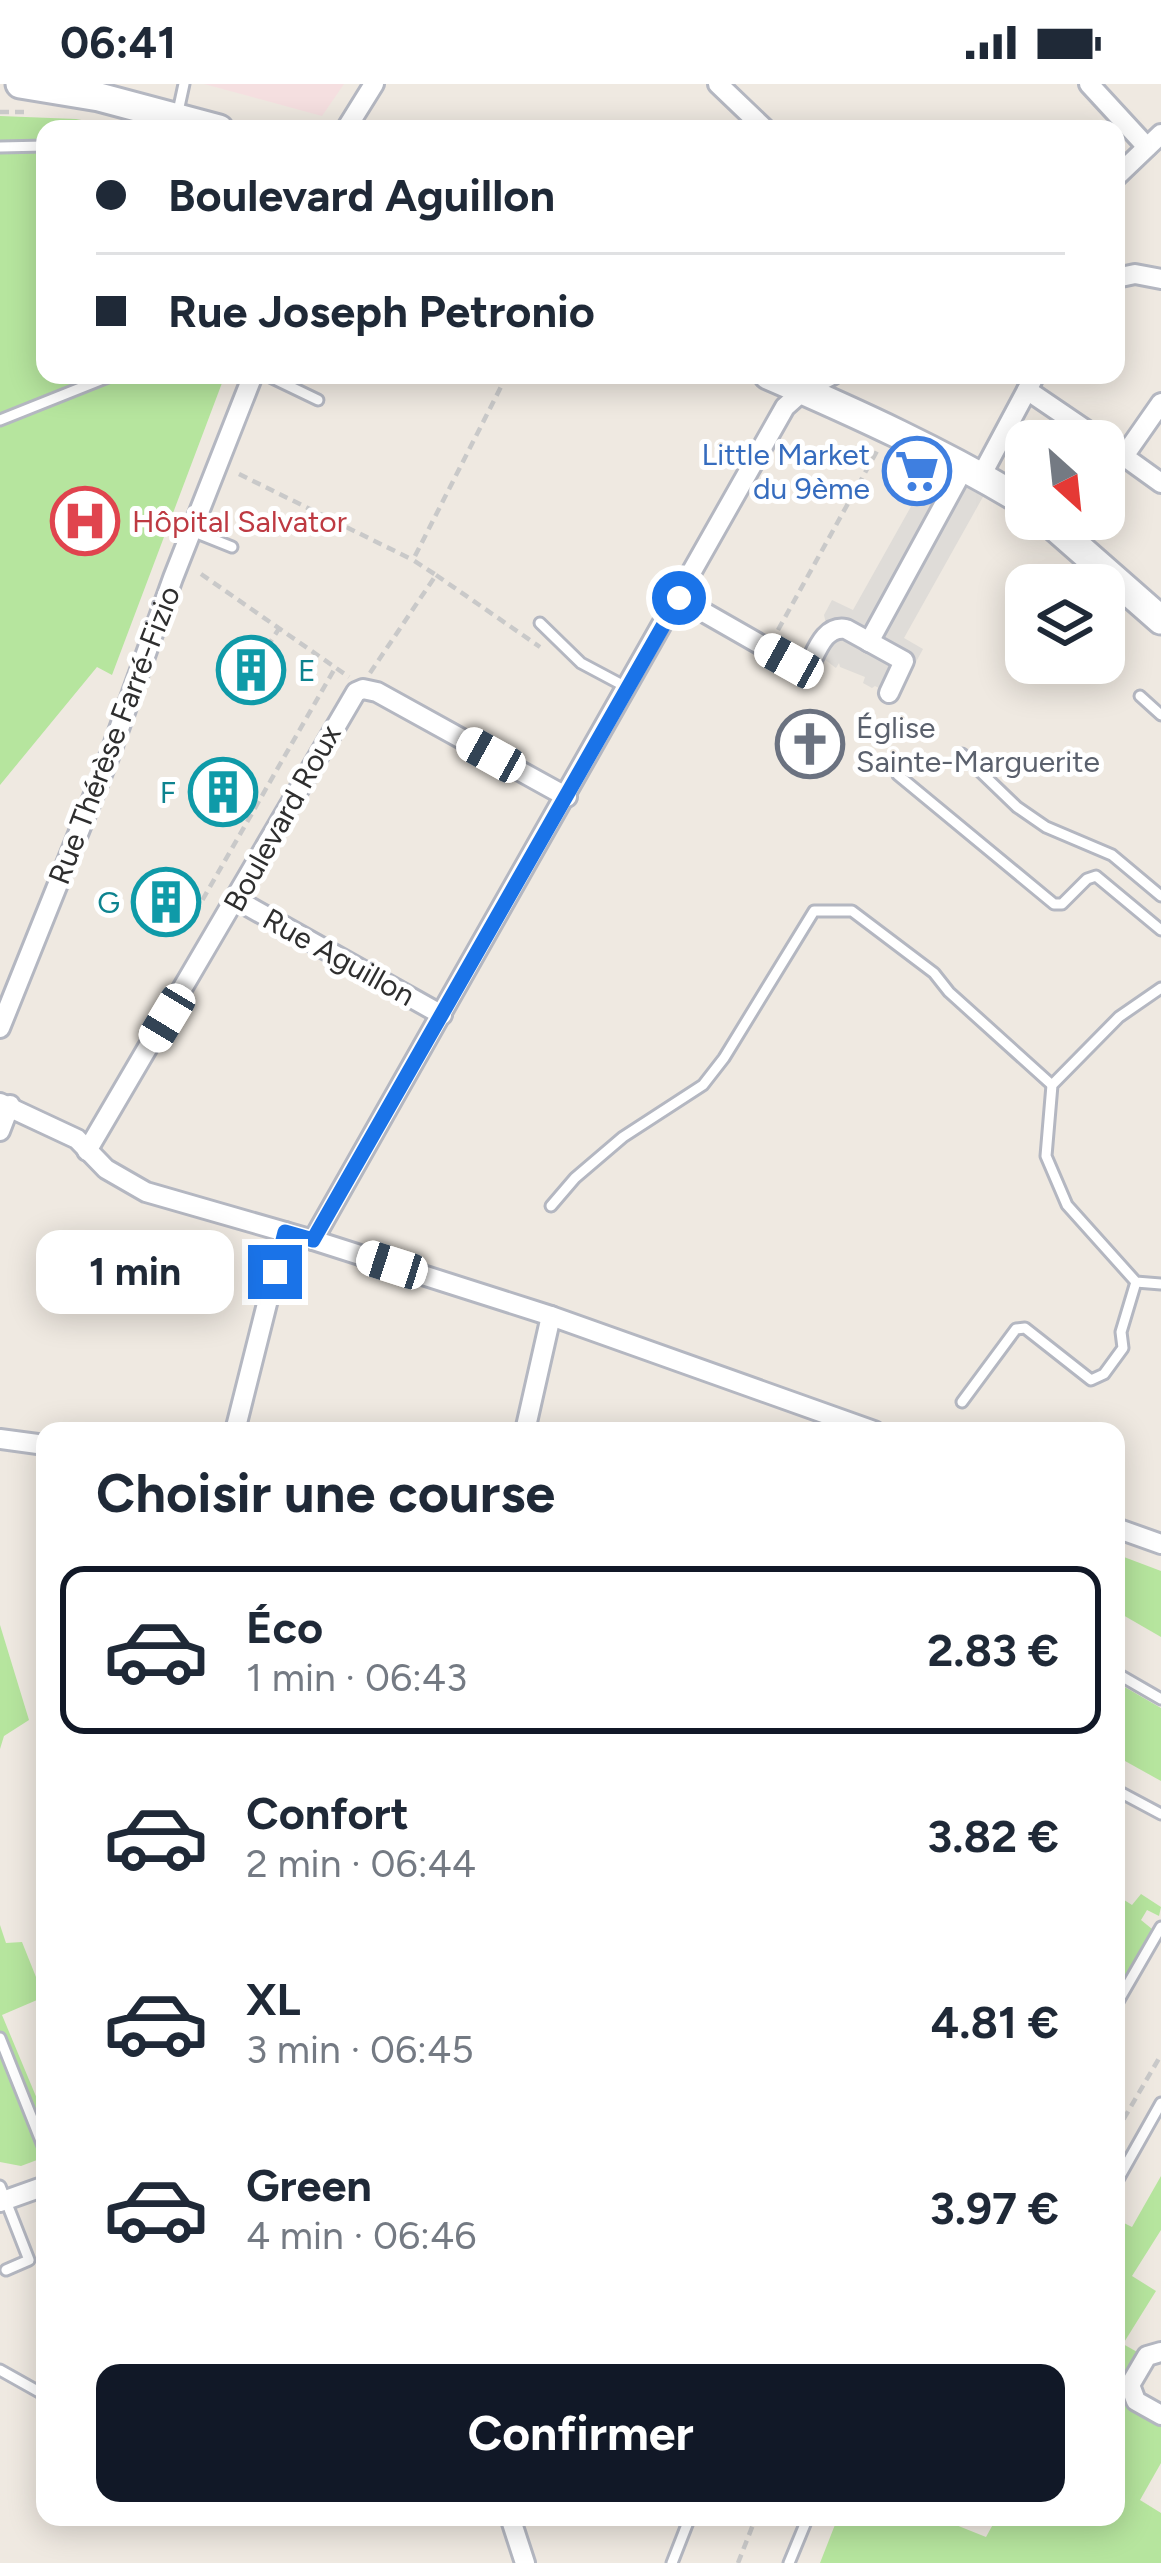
<!DOCTYPE html>
<html lang="fr">
<meta charset="utf-8">
<style>
body{margin:0;font-family:Figtree,sans-serif;background:#f6f6f7;color:#1f2937;height:100vh;display:flex;flex-direction:column;font-size:45px;white-space:nowrap}
*{box-sizing:border-box;margin:0}
p{font-size:39px;color:#747a83}
.icon{flex:none;width:66px;height:66px;fill:none;stroke:currentColor;stroke-width:2;stroke-linecap:round;stroke-linejoin:round}
.map{position:relative;flex:1;overflow:hidden}
.drawer{position:absolute;left:36px;top:1338px;width:1089px;height:1104px;display:flex;flex-direction:column;background:#fff;border-radius:24px;box-shadow:0 6px 30px #0003}
.drawer>*{flex:none}
.guide{position:absolute;left:36px;top:36px;width:1089px;height:264px;border-radius:24px;box-shadow:0 6px 30px #0003;display:grid;align-content:center;height:264px;padding:0 60px;background:#fff}
.needle{width:78px;rotate:153deg}
.controls{position:absolute;left:1005px;top:336px;display:grid;gap:24px}
.controls a{display:grid;place-items:center;width:120px;height:120px;border-radius:24px;background:#fff;box-shadow:0 6px 30px #0003;font-size:60px}
.end{position:absolute;width:54px;height:54px;margin:-27px;border:15px solid #1a73e8;background:#fff;box-shadow:0 0 0 6px #fff}
.from{border-radius:50%}
.bubble{position:absolute;height:84px;border-radius:24px;background:#fff;box-shadow:0 6px 30px #0003;font-size:39px;font-weight:700;line-height:84px;text-align:center}
.car{position:absolute;width:36px;height:72px;margin:-36px -18px;border-radius:15px;box-shadow:0 0 9px 3px #0007;background:linear-gradient(#fff 24%,#345 0 40%,#fff 0 76%,#345 0 86%,#fff 0)}
.guide b{display:flex;align-items:center;gap:42px;height:114px;font-size:45px}
.guide b+b{border-top:3px solid #e0e1e3}
.guide i{width:30px;height:30px;background:#1f2937}
ul{padding:0;list-style:none}
li{display:flex;align-items:center;gap:36px;height:168px;margin:0 24px 18px;padding:0 36px;border:6px solid transparent;border-radius:24px}
li div{flex:1}
li b{display:block;font-size:45px}
li em{font-style:normal;font-weight:700}
li.on{border-color:#111827}
li>.icon{width:108px;height:108px;stroke-width:1.5}
h2{padding:0 60px;font-size:54px;line-height:144px}
.action{display:flex;gap:24px;margin-top:auto;padding:24px 60px}
.action a{flex:1;height:138px;border-radius:24px;background:#111827;color:#fff;font-size:48px;font-weight:700;line-height:138px;text-align:center}
.status{display:flex;justify-content:space-between;align-items:center;height:84px;padding:0 60px;background:#fff;direction:ltr}
.status svg{height:33px;fill:currentColor}
.map>svg:first-child{display:block}
.medical{fill:#f5dfe0}
.green{fill:#b6e59e}
.plaza{fill:#dfdcd8}
.lines{fill:none;stroke-linecap:round;stroke-linejoin:round}
.lane-casing{stroke:#b4b7c1;stroke-width:15}
.street-casing{stroke:#b4b7c1;stroke-width:24}
.secondary-casing{stroke:#b4b7c1;stroke-width:33}
.path{stroke:#c9c9c9;stroke-width:4.5;stroke-dasharray:9 6;stroke-linecap:butt}
.lane{stroke:#fff;stroke-width:9}
.street{stroke:#fff;stroke-width:18}
.secondary{stroke:#fff;stroke-width:27}
.route{stroke:#1a73e8;stroke-width:15}
.labels{text-anchor:middle;dominant-baseline:central;stroke-width:10;stroke-linejoin:round;paint-order:stroke}
.shop-label{font-size:30px;fill:#366cbe;stroke:#fff;text-anchor:end}
.health-label{font-size:30px;fill:#be3a42;stroke:#fff;text-anchor:start}
.culture-label{font-size:30px;fill:#0d838f;stroke:#fff;text-anchor:end}
.worship-label{font-size:30px;fill:#5b616d;stroke:#fff;text-anchor:start}
.street-label{font-size:30px;fill:#2e2e2e;stroke:#fff}
</style>
<div class="status"><b>06:41</b><svg viewBox="0 0 49 12"><path d="M0 12V9h3v3zM5 12V6h3v6zM10 12V3h3v9zM15 12V0h3v12zM26 1h20v11H26zM47 4h2v5h-2z"/></svg></div>
<div class="map">
<svg width="1161" height="2479" viewBox="0 0 1161 2479">
<rect width="100%" height="100%" fill="#efe9e1"/>
<polygon class="medical" points="204,0 344,0 322,32"/>
<g class="green">
<polygon points="0,32 76,35 129,45 45,45 45,291 225,291 112,591 97,583 0,701"/>
<polygon points="1116,1470 1161,1487 1161,1553 1116,1527"/>
<polygon points="0,1541 29,1636 4,1652 0,1665"/>
<polygon points="1116,1598 1161,1624 1161,1697 1116,1672"/>
<polygon points="1116,1793 1125,1798 1118,1812 1132,1821 1141,1810 1161,1823 1159,1832 1147,1826 1141,1836 1152,1845 1116,1908"/>
<polygon points="0,1841 6,1859 22,1858 44,1913 2,1931 45,2034 45,2073 21,2082 0,2078"/>
<polygon points="1161,2092 1161,2146 1132,2192 1156,2207 1123,2260 1139,2269 1126,2314 1141,2333 1161,2343 1161,2379 1140,2416 1161,2429 1161,2479 820,2479 838,2433 936,2433 986,2453 997,2433 1116,2433 1116,2135 1132,2143"/>
</g>
<polygon class="plaza" points="932,385 984,411 904,554 923,565 897,613 875,602 872,604 863,599 865,593 840,583 839,579 836,584 816,569 828,548 824,531 832,516 853,526"/>
<g class="lines">
<g class="lane-casing">
<g id="lane">
<polyline points="177,32 184,0"/>
<polyline points="0,63 45,62"/>
<polyline points="266,291 318,316"/>
<polyline points="0,336 113,291"/>
<polyline points="192,447 232,463"/>
<polyline points="540,539 581,579 628,604"/>
<polyline points="1140,612 1161,631"/>
<polyline points="962,670 1017,723 1046,743 1112,771 1161,812"/>
<polyline points="898,691 1054,820 1062,820 1087,795 1096,792 1161,846"/>
<polyline points="1161,904 1119,933 1052,1001 1046,1072 1067,1121 1136,1198 1161,1200"/>
<polyline points="551,1122 575,1094 623,1053 703,1001 724,974 814,827 852,827 934,889 949,908 1052,1001"/>
<polyline points="962,1318 1016,1245 1025,1244 1091,1296 1104,1290 1123,1264 1121,1248 1136,1198"/>
<polyline points="1116,1589 1161,1615"/>
<polyline points="1116,1706 1161,1730"/>
<polyline points="1116,1921 1161,1843"/>
<polyline points="0,1954 45,2067"/>
<polyline points="1116,2099 1161,2019"/>
<polyline points="0,2102 29,2176 6,2186"/>
<polyline points="0,2286 41,2309 45,2315"/>
<polyline points="672,2479 690,2433"/>
<polyline points="789,2479 808,2433"/>
</g>
</g>
<g class="street-casing">
<g id="street">
<polyline points="718,0 765,45"/>
<polyline points="1089,0 1147,63"/>
<polyline points="346,45 374,0"/>
<polyline points="1116,93 1161,50"/>
<polyline points="1116,194 1135,190 1161,195"/>
<polyline points="1027,306 1102,357"/>
<polyline points="1104,358 1161,399"/>
<polyline points="1124,372 1161,319"/>
<polyline points="981,392 1035,291"/>
<polyline points="679,514 789,577"/>
<polyline points="869,558 964,384"/>
<path d="M806 587C816 570 823 541 846 545L904 577 889 609"/>
<polyline points="237,816 442,931"/>
<polyline points="0,944 109,673 173,494 253,291"/>
<polyline points="0,1019 77,1055 106,1085 146,1108 313,1156 551,1232 874,1347"/>
<polyline points="0,1047 10,1021"/>
<polyline points="87,1067 356,608 363,605 377,608 567,713"/>
<polyline points="313,1156 785,323 805,305 832,291"/>
<polyline points="235,1347 285,1148"/>
<polyline points="525,1347 551,1232"/>
<polyline points="0,1355 45,1361"/>
<polyline points="1116,1444 1161,1460"/>
<polyline points="0,2118 45,2102"/>
<polyline points="1161,2268 1147,2272 1130,2301 1136,2317 1161,2331"/>
<polyline points="510,2433 525,2479"/>
</g>
</g>
<g class="secondary-casing">
<g id="secondary">
<polyline points="20,0 99,13 219,45"/>
<path d="M768 291C856 329 944 369 1026 419"/>
<polyline points="1046,435 1161,536"/>
</g>
</g>
<g class="path">
<polyline points="0,28 30,28"/>
<polyline points="239,390 413,476"/>
<polyline points="201,490 349,593"/>
<polyline points="436,491 540,563"/>
<polyline points="778,546 877,367"/>
<polyline points="267,563 280,543"/>
<polyline points="370,589 436,491 413,476 507,291"/>
<polyline points="195,829 335,584"/>
<polyline points="1116,2048 1161,1971"/>
<polyline points="738,2479 756,2433"/>
</g>
<use href="#lane" class="lane"/>
<use href="#street" class="street"/>
<use href="#secondary" class="secondary"/>
</g>
<g class="lines">
<polyline class="route" points="275,1188 285,1148 313,1156 679,514"/>
</g>
<defs>
<g id="supermarket-ring" transform="scale(3.45)"><circle r="9.5" fill="#fff" stroke="#3f7fe0" stroke-width="1.5"/><path d="M-6-5.5h2.5l.6 2H6L4.5 2H-2.5L-4.4-4H-6ZM-1.5 3.2a1.3 1.3 0 1 0 .1 0ZM3 3.2a1.3 1.3 0 1 0 .1 0Z" fill="#3f7fe0"/></g>
<g id="hospital-ring" transform="scale(3.45)"><circle r="9.5" fill="#fff" stroke="#e0444e" stroke-width="1.5"/><path d="M-5-5h3v3.5h4V-5h3V5h-3V1.5h-4V5h-3Z" fill="#e0444e"/></g>
<g id="building-ring" transform="scale(3.45)"><circle r="9.5" fill="#fff" stroke="#0f9aa8" stroke-width="1.5"/><path d="M-4-6H4V6H1V3H-1V6H-4ZM-2.5-4.3h1.7v1.8h-1.7ZM.8-4.3h1.7v1.8H.8ZM-2.5-1h1.7V.8h-1.7ZM.8-1h1.7V.8H.8Z" fill="#0f9aa8"/></g>
<g id="church-ring" transform="scale(3.45)"><circle r="9.5" fill="#fff" stroke="#6b7280" stroke-width="1.5"/><path d="M-1.2-6h2.4v3.5h3.3v2.4h-3.3V6h-2.4V-.1h-3.3v-2.4h3.3Z" fill="#6b7280"/></g>
</defs>
<g fill-rule="evenodd">
<use href="#supermarket-ring" x="917" y="387"/>
<use href="#hospital-ring" x="85" y="437"/>
<use href="#building-ring" x="251" y="586"/>
<use href="#church-ring" x="810" y="660"/>
<use href="#building-ring" x="223" y="708"/>
<use href="#building-ring" x="166" y="818"/>
</g>
<g class="labels">
<g class="shop-label">
<text x="870" y="370">Little Market<tspan x="870" dy="34">du 9ème</tspan></text>
</g>
<g class="health-label">
<text x="132" y="437">Hôpital Salvator</text>
</g>
<g class="culture-label">
<text x="298" y="586" text-anchor="start">E</text>
<text x="176" y="708">F</text>
<text x="120" y="818">G</text>
</g>
<g class="worship-label">
<text x="856" y="643">Église<tspan x="856" dy="34">Sainte-Marguerite</tspan></text>
</g>
<g class="street-label">
<text transform="translate(114 651) rotate(-69)">Rue Thérèse Farré-Fizio</text>
<text transform="translate(282 734) rotate(-61)">Boulevard Roux</text>
<text transform="translate(339 873) rotate(29)">Rue Aguillon</text>
</g>
</g>
</svg>
<div class="controls">
<a><svg class="needle" viewBox="-14 -14 28 28"><path d="M0-13l5 13h-10z" fill="#e53935"/><path d="M0 13l5-13h-10z" fill="#747a83"/></svg></a>
<a><svg class="icon" aria-label="layers" viewBox="0 0 24 24"><path d="M12 4l9 5-9 5-9-5zM3 14l9 5 9-5"/></svg></a>
</div>
<i class="end from" style="left:679px;top:514px"></i>
<i class="end" style="left:275px;top:1188px"></i>
<div class="bubble" style="left:36px;top:1146px;width:198px">1 min</div>
<i class="car" style="left:789px;top:577px;rotate:299deg"></i>
<i class="car" style="left:491px;top:671px;rotate:299deg"></i>
<i class="car" style="left:167px;top:934px;rotate:211deg"></i>
<i class="car" style="left:392px;top:1181px;rotate:288deg"></i>
<div class="guide">
<b><i class="from"></i>Boulevard Aguillon</b>
<b><i></i>Rue Joseph Petronio</b>
</div>
<section class="drawer">
<h2>Choisir une course</h2>
<ul>
<li class="on"><svg class="icon" aria-label="car" viewBox="0 0 24 24"><path d="M5 17H2v-5l4-1 3-4h7l3 4 3 1v5h-3M9 17h6M6 11h13"/><circle cx="7" cy="17" r="2"/><circle cx="17" cy="17" r="2"/></svg><div><b>Éco</b><p>1 min · 06:43</p></div><em>2.83 €</em></li>
<li><svg class="icon" aria-label="car" viewBox="0 0 24 24"><path d="M5 17H2v-5l4-1 3-4h7l3 4 3 1v5h-3M9 17h6M6 11h13"/><circle cx="7" cy="17" r="2"/><circle cx="17" cy="17" r="2"/></svg><div><b>Confort</b><p>2 min · 06:44</p></div><em>3.82 €</em></li>
<li><svg class="icon" aria-label="car" viewBox="0 0 24 24"><path d="M5 17H2v-5l4-1 3-4h7l3 4 3 1v5h-3M9 17h6M6 11h13"/><circle cx="7" cy="17" r="2"/><circle cx="17" cy="17" r="2"/></svg><div><b>XL</b><p>3 min · 06:45</p></div><em>4.81 €</em></li>
<li><svg class="icon" aria-label="car" viewBox="0 0 24 24"><path d="M5 17H2v-5l4-1 3-4h7l3 4 3 1v5h-3M9 17h6M6 11h13"/><circle cx="7" cy="17" r="2"/><circle cx="17" cy="17" r="2"/></svg><div><b>Green</b><p>4 min · 06:46</p></div><em>3.97 €</em></li>
</ul>
<div class="action"><a>Confirmer</a></div>
</section>
</div>
